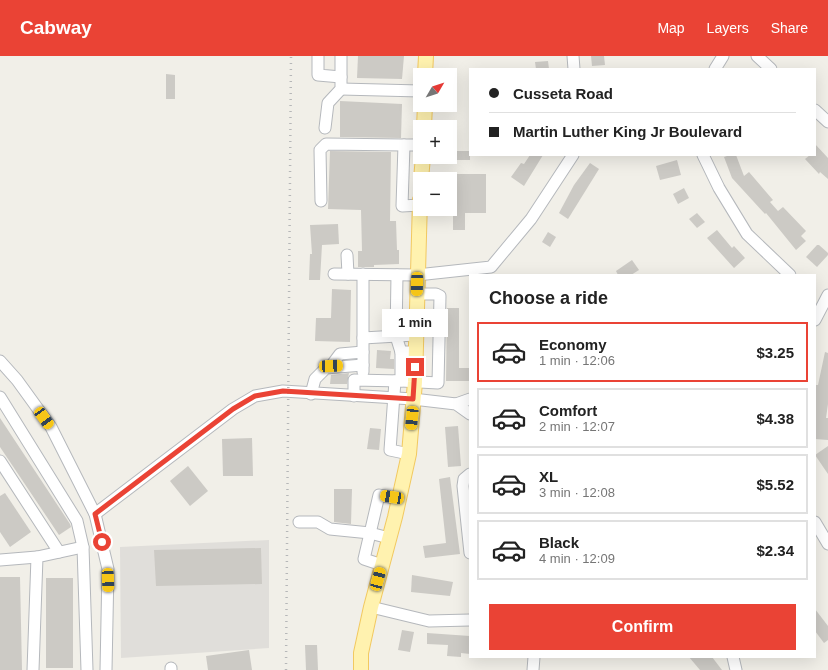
<!DOCTYPE html>
<meta charset="utf-8">
<style>
body{margin:0;font-family:Helvetica,sans-serif;background:#f6f6f6;color:#222;height:100vh;display:flex;flex-direction:column;font-size:15px;white-space:nowrap}
*{box-sizing:border-box;margin:0}
p{font-size:13px;color:#767676}
.icon{flex:none;width:22px;height:22px;fill:none;stroke:currentColor;stroke-width:2;stroke-linecap:round;stroke-linejoin:round}
.map{position:relative;flex:1;overflow:hidden}
.drawer{position:absolute;left:469px;top:218px;width:347px;height:384px;display:flex;flex-direction:column;background:#fff;border-radius:0px;box-shadow:0 4px 16px #0002}
.drawer>*{flex:none}
.guide{position:absolute;left:469px;top:12px;width:347px;height:88px;border-radius:0px;box-shadow:0 4px 16px #0002;display:grid;align-content:center;height:88px;padding:0 20px;background:#fff}
.needle{width:26px;rotate:51deg}
.buttons{position:absolute;left:413px;top:12px;display:grid;gap:8px}
.buttons a{display:grid;place-items:center;width:44px;height:44px;border-radius:0px;background:#fff;box-shadow:0 4px 16px #0002;font-size:20px}
.end{position:absolute;width:18px;height:18px;margin:-9px;border:5px solid #ea4335;background:#fff;box-shadow:0 0 0 2px #fff}
.from{border-radius:50%}
.bubble{position:absolute;height:28px;border-radius:0px;background:#fff;box-shadow:0 4px 16px #0002;font-size:13px;font-weight:700;line-height:28px;text-align:center}
.car{position:absolute;width:12px;height:24px;margin:-12px -6px;border-radius:5px;box-shadow:0 0 3px 1px #0007;background:linear-gradient(#f5c518 24%,#345 0 40%,#f5c518 0 76%,#345 0 86%,#f5c518 0)}
.guide b{display:flex;align-items:center;gap:14px;height:38px;font-size:15px}
.guide b+b{border-top:1px solid #e0e0e0}
.guide i{width:10px;height:10px;background:#222}
ul{padding:0;list-style:none}
li{display:flex;align-items:center;gap:12px;height:60px;margin:0 8px 6px;padding:0 12px;border:2px solid #e0e0e0;border-radius:0px}
li div{flex:1}
li b{display:block;font-size:15px}
li em{font-style:normal;font-weight:700}
li.on{border-color:#ea4335}
li>.icon{width:36px;height:36px;stroke-width:1.5}
h2{padding:0 20px;font-size:18px;line-height:48px}
.button{display:flex;gap:8px;margin-top:auto;padding:8px 20px}
.button a{flex:1;height:46px;border-radius:0px;background:#ea4335;color:#fff;font-size:16px;font-weight:700;line-height:46px;text-align:center}
header{display:flex;align-items:center;gap:24px;box-sizing:border-box;height:56px;padding:0 20px;background:#ea4335;color:#fff}
header strong{font-size:19px}
nav{display:flex;gap:22px;margin-inline-start:auto;font-size:14px}
.map>svg:first-child{display:block}
.industrial{fill:#e0deda}
.building{fill:#cccac5}
.lines{fill:none;stroke-linecap:round;stroke-linejoin:round}
.minor-casing{stroke:#b5b8bc;stroke-width:13}
.major-casing{stroke:#f2c960;stroke-width:16}
.minor{stroke:#fff;stroke-width:11}
.major{stroke:#fff2af;stroke-width:14}
.rail{stroke:#b6b7b8;stroke-width:2.5;stroke-dasharray:1 5;stroke-linecap:butt}
.route{stroke:#ea4335;stroke-width:5}
</style>
<header>
<strong>Cabway</strong>
<nav><a>Map</a><a>Layers</a><a>Share</a></nav>
</header>
<div class="map">
<svg width="828" height="614" viewBox="0 0 828 614">
<rect width="100%" height="100%" fill="#f1efe8"/>
<polygon class="industrial" points="269,484 269,592 121,602 120,491"/>
<g class="building">
<polygon points="358,0 404,0 402,23 357,22"/>
<polygon points="591,0 604,0 605,9 592,10"/>
<polygon points="548,5 549,13 536,13 535,6"/>
<polygon points="166,18 175,19 175,43 166,43"/>
<polygon points="340,45 402,48 401,82 340,81"/>
<polygon points="815,88 828,102 828,123 820,116 819,118 805,103 810,99 815,99"/>
<polygon points="330,95 391,96 390,165 396,165 397,194 399,194 399,208 374,209 374,211 358,211 358,195 362,195 361,154 328,153"/>
<rect x="454" y="95" width="16" height="9"/>
<polygon points="530,99 543,99 524,130 511,121 521,107 524,108"/>
<polygon points="730,99 736,99 744,120 749,116 773,144 770,146 778,155 783,151 806,175 801,180 806,185 796,194 766,157 765,158 732,122 724,101"/>
<polygon points="677,104 681,119 660,124 656,110"/>
<polygon points="590,107 599,113 568,163 559,157 574,129"/>
<polygon points="453,118 486,118 486,157 465,157 465,174 453,174"/>
<polygon points="684,132 689,142 678,148 673,138"/>
<polygon points="697,157 705,166 697,172 689,163"/>
<polygon points="338,168 339,188 322,189 320,224 309,224 310,198 312,198 310,169"/>
<polygon points="717,174 732,192 734,190 745,202 734,212 707,182"/>
<polygon points="548,176 556,181 550,191 542,186"/>
<polygon points="817,189 819,189 828,197 828,199 817,211 806,201"/>
<polygon points="632,204 639,214 631,219 618,219 616,215"/>
<polygon points="332,233 351,234 350,286 315,285 316,262 331,262"/>
<polygon points="447,252 459,252 459,312 470,312 470,325 446,325"/>
<polygon points="377,294 391,295 390,303 394,303 394,313 376,312"/>
<polygon points="825,296 828,297 828,348 826,362 828,362 828,384 815,383 816,329 818,329"/>
<polygon points="349,317 347,328 330,328 331,319"/>
<polygon points="0,362 70,468 71,471 59,479 0,391"/>
<polygon points="458,370 461,410 448,411 445,371"/>
<polygon points="370,372 381,373 379,394 367,393"/>
<polygon points="252,382 253,420 223,420 222,383"/>
<polygon points="828,390 828,418 815,399"/>
<polygon points="188,410 208,435 190,450 170,425"/>
<polygon points="450,421 460,498 425,502 423,490 446,487 439,423"/>
<polygon points="334,433 352,433 351,468 334,466"/>
<polygon points="5,437 31,476 10,491 0,476 0,440"/>
<polygon points="261,492 262,528 156,530 154,494"/>
<polygon points="412,519 453,526 450,540 411,536"/>
<polygon points="0,521 20,521 22,614 0,614"/>
<rect x="46" y="522" width="27" height="90"/>
<polygon points="815,553 828,570 828,584 824,587 815,575"/>
<polygon points="402,574 414,576 410,596 398,594"/>
<polygon points="427,577 470,580 470,598 461,597 461,601 447,600 448,589 427,588"/>
<polygon points="305,589 317,589 318,614 306,614"/>
<polygon points="249,594 252,614 208,614 206,600"/>
<polygon points="689,601 712,601 722,614 700,614"/>
</g>
<g class="lines">
<g class="minor-casing">
<g id="minor">
<polyline points="318,0 318,19 341,21"/>
<polyline points="573,0 574,13"/>
<polyline points="757,0 771,13"/>
<polyline points="715,13 723,0"/>
<polyline points="341,33 420,35"/>
<polyline points="815,54 828,66"/>
<polyline points="325,72 328,47 341,33 341,0"/>
<polyline points="703,99 719,132 747,178 790,219"/>
<polyline points="321,145 320,94 326,88 404,89"/>
<polyline points="420,149 402,150 404,89 420,89"/>
<polyline points="347,199 348,218"/>
<polyline points="334,218 417,219 491,211 531,163 573,99"/>
<polyline points="363,218 363,282 415,279"/>
<polyline points="397,219 396,280 401,296"/>
<polyline points="815,264 828,239"/>
<polyline points="363,282 363,316"/>
<polyline points="415,296 401,296 401,325 438,327 440,240 436,238 417,238"/>
<polyline points="0,305 17,324 51,371 95,458 108,513 106,614"/>
<polyline points="331,310 340,298 363,296"/>
<polyline points="395,325 390,394 409,398"/>
<polyline points="311,338 315,323 326,312 363,309"/>
<polyline points="354,340 354,324 401,325"/>
<polyline points="0,341 77,465 83,491 37,501 33,614"/>
<polyline points="456,348 470,343"/>
<polyline points="0,405 59,496"/>
<polyline points="470,418 464,423 463,430 470,497"/>
<polyline points="95,458 233,353 255,340 283,335 413,343 456,348 470,358"/>
<polyline points="299,466 318,466 330,473 370,477 389,482"/>
<polyline points="815,466 828,488"/>
<polyline points="83,491 87,614"/>
<polyline points="0,504 37,501"/>
<polyline points="382,509 364,503 379,439 399,443"/>
<polyline points="371,551 429,565 470,564"/>
<polyline points="733,601 736,614"/>
<polyline points="171,612 171,614"/>
<polyline points="533,614 534,601"/>
</g>
</g>
<g class="major-casing">
<g id="major">
<polyline points="425,19 426,0"/>
<polyline points="424,71 425,49"/>
<polyline points="421,123 423,101"/>
<polyline points="361,614 361,597 371,551 395,461 409,398 415,326 420,144"/>
</g>
</g>
<use href="#minor" class="minor"/>
<use href="#major" class="major"/>
<polyline class="rail" points="286,614 291,0"/>
</g>
<g class="lines">
<polyline class="route" points="102,486 95,458 233,353 255,340 283,335 413,343 415,311"/>
</g>
</svg>
<div class="buttons">
<a><svg class="needle" viewBox="-14 -14 28 28"><path d="M0-13l5 13h-10z" fill="#e53935"/><path d="M0 13l5-13h-10z" fill="#767676"/></svg></a>
<a>+</a>
<a>−</a>
</div>
<i class="end from" style="left:102px;top:486px"></i>
<i class="end" style="left:415px;top:311px"></i>
<div class="bubble" style="left:382px;top:253px;width:66px">1 min</div>
<i class="car" style="left:417px;top:228px;rotate:181deg"></i>
<i class="car" style="left:331px;top:310px;rotate:88deg"></i>
<i class="car" style="left:44px;top:362px;rotate:144deg"></i>
<i class="car" style="left:412px;top:362px;rotate:186deg"></i>
<i class="car" style="left:392px;top:441px;rotate:279deg"></i>
<i class="car" style="left:378px;top:523px;rotate:15deg"></i>
<i class="car" style="left:108px;top:524px;rotate:178deg"></i>
<div class="guide">
<b><i class="from"></i>Cusseta Road</b>
<b><i></i>Martin Luther King Jr Boulevard</b>
</div>
<section class="drawer">
<h2>Choose a ride</h2>
<ul>
<li class="on"><svg class="icon" aria-label="car" viewBox="0 0 24 24"><path d="M5 17H2v-5l4-1 3-4h7l3 4 3 1v5h-3M9 17h6M6 11h13"/><circle cx="7" cy="17" r="2"/><circle cx="17" cy="17" r="2"/></svg><div><b>Economy</b><p>1 min · 12:06</p></div><em>$3.25</em></li>
<li><svg class="icon" aria-label="car" viewBox="0 0 24 24"><path d="M5 17H2v-5l4-1 3-4h7l3 4 3 1v5h-3M9 17h6M6 11h13"/><circle cx="7" cy="17" r="2"/><circle cx="17" cy="17" r="2"/></svg><div><b>Comfort</b><p>2 min · 12:07</p></div><em>$4.38</em></li>
<li><svg class="icon" aria-label="car" viewBox="0 0 24 24"><path d="M5 17H2v-5l4-1 3-4h7l3 4 3 1v5h-3M9 17h6M6 11h13"/><circle cx="7" cy="17" r="2"/><circle cx="17" cy="17" r="2"/></svg><div><b>XL</b><p>3 min · 12:08</p></div><em>$5.52</em></li>
<li><svg class="icon" aria-label="car" viewBox="0 0 24 24"><path d="M5 17H2v-5l4-1 3-4h7l3 4 3 1v5h-3M9 17h6M6 11h13"/><circle cx="7" cy="17" r="2"/><circle cx="17" cy="17" r="2"/></svg><div><b>Black</b><p>4 min · 12:09</p></div><em>$2.34</em></li>
</ul>
<div class="button"><a>Confirm</a></div>
</section>
</div>
